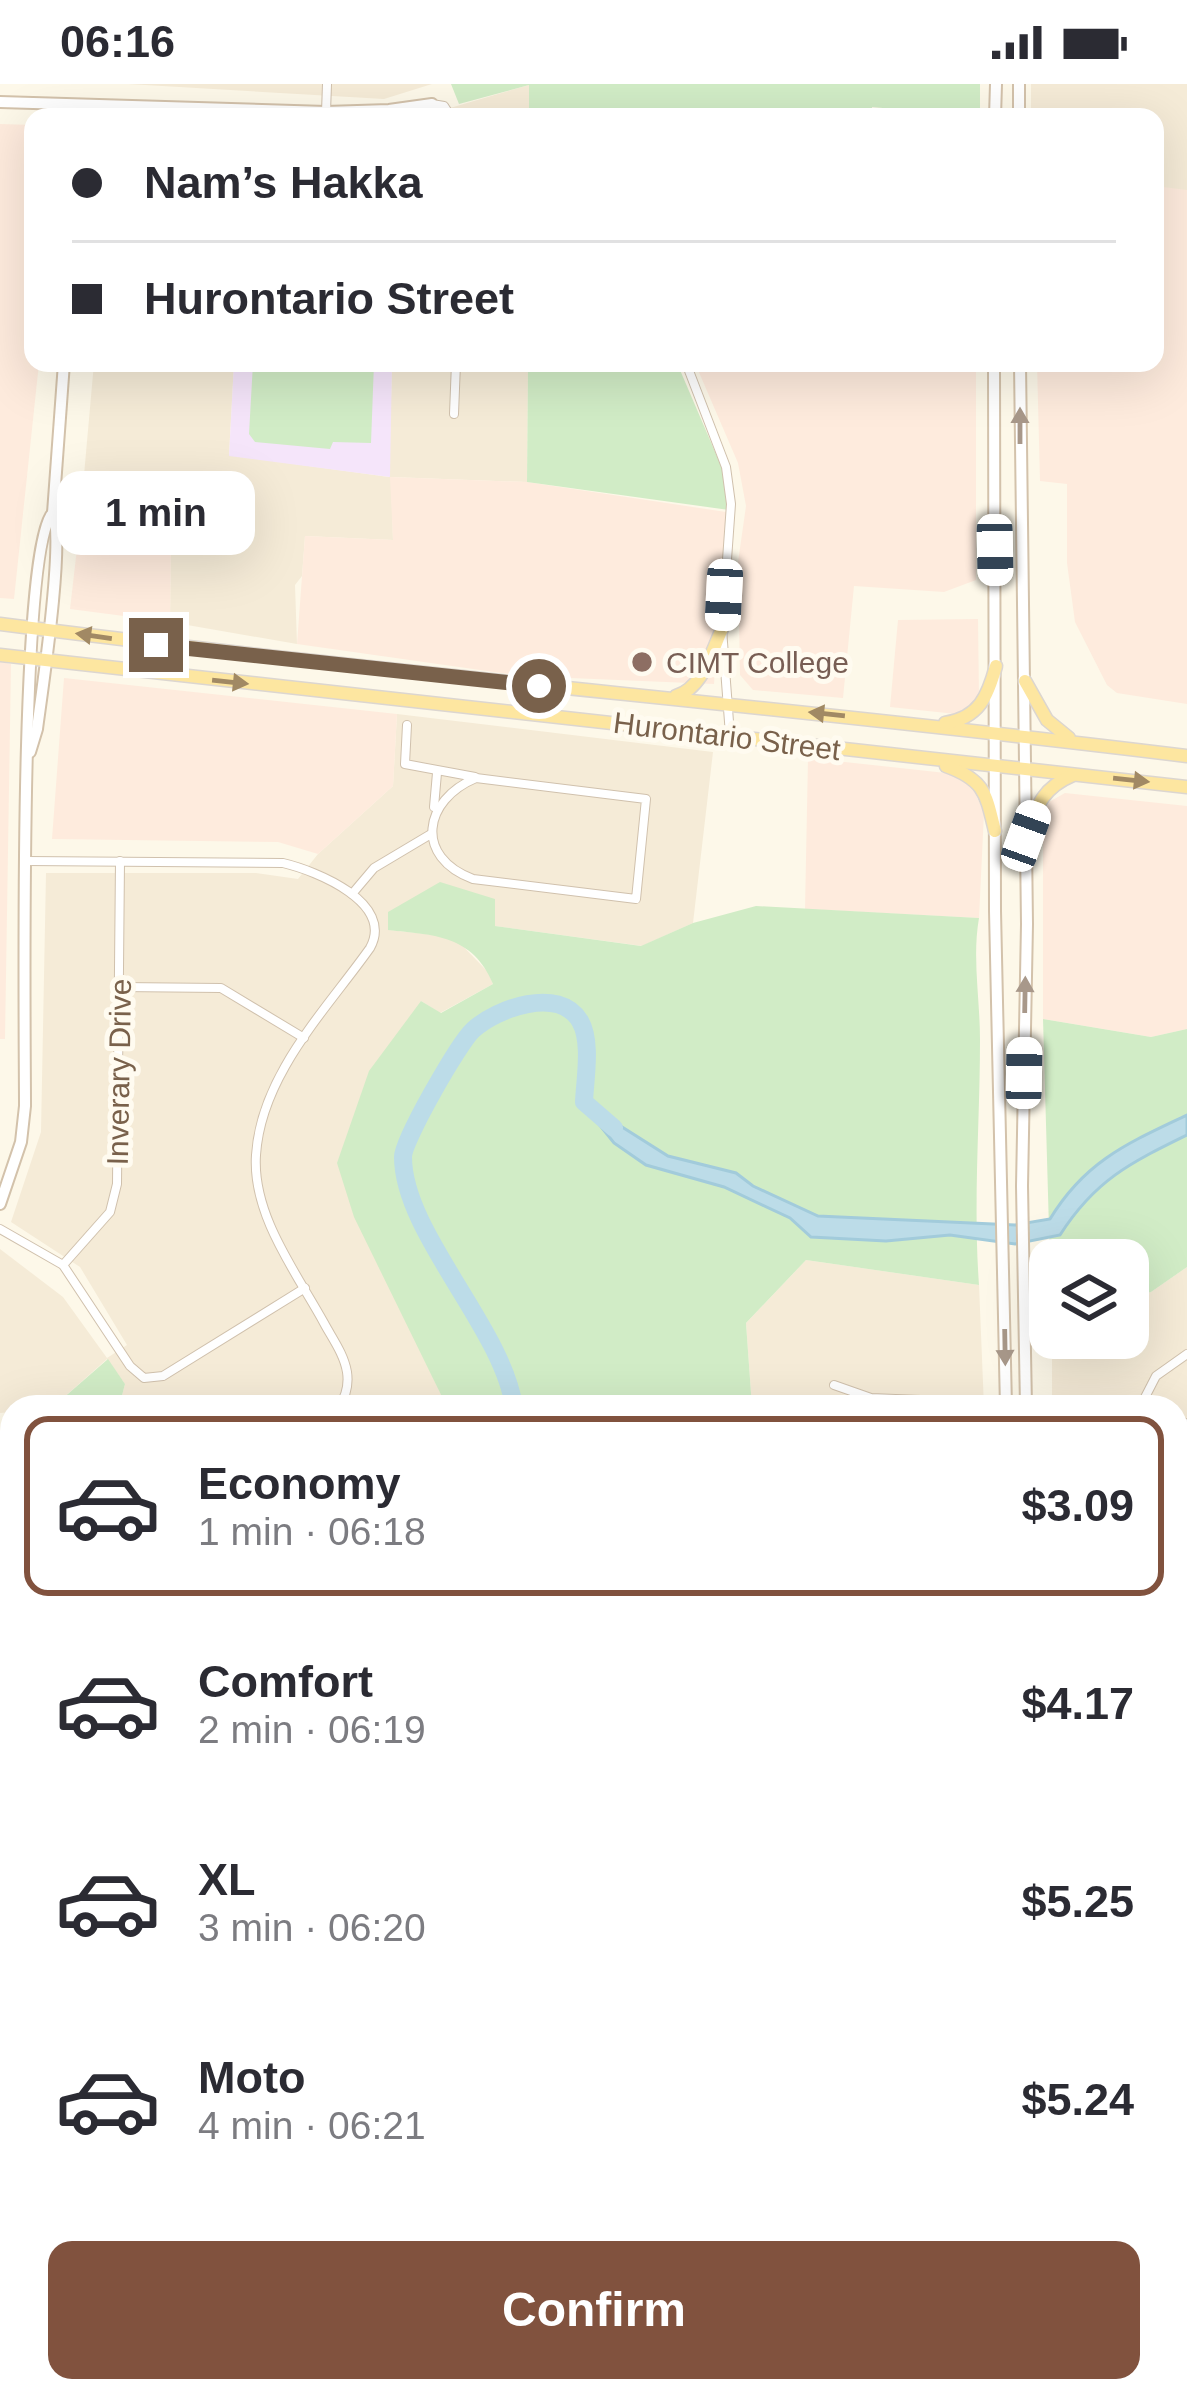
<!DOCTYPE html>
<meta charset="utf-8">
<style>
body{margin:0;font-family:Arial,sans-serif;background:#f2f2f3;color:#2b2b33;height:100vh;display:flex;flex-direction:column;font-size:45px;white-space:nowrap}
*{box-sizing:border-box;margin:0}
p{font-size:39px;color:#7c7c81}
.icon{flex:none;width:66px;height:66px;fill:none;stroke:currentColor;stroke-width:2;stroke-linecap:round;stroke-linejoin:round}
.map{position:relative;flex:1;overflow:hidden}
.details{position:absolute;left:0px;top:1311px;width:1188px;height:1008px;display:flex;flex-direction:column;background:#fff;border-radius:36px 36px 0 0;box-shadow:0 12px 48px #0002}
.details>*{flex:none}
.hud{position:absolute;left:24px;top:24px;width:1140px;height:264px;border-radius:24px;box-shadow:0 12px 48px #0002;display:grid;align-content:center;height:264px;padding:0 48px;background:#fff}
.controls{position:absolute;left:1029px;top:1155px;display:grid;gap:24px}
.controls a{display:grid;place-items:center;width:120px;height:120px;border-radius:24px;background:#fff;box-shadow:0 12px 48px #0002;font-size:60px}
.end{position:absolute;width:54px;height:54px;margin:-27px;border:15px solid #79614b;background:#fff;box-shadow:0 0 0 6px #fff}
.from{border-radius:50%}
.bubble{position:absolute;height:84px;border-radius:24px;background:#fff;box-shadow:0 12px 48px #0002;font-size:39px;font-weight:600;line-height:84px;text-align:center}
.car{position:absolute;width:36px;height:72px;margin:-36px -18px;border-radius:15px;box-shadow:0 0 9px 3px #0007;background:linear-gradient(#fff 24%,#345 0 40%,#fff 0 76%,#345 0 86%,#fff 0)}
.hud b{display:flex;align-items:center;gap:42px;height:114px;font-size:45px}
.hud b+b{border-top:3px solid #e1e1e2}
.hud i{width:30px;height:30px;background:#2b2b33}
ul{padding:21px 0 0;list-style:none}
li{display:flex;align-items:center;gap:36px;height:180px;margin:0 24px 18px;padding:0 24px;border:6px solid transparent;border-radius:24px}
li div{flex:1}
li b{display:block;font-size:45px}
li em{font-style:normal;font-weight:600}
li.current{border-color:#81523e}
li>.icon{width:108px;height:108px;stroke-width:1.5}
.cta{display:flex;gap:24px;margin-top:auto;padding:24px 48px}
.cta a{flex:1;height:138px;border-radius:24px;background:#81523e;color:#fff;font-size:48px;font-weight:600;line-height:138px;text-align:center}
.status{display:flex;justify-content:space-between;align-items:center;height:84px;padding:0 60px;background:#fff;direction:ltr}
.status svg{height:33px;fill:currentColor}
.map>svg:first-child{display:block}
.residential{fill:#f5ebd7}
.commercial{fill:#feebdd}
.education{fill:#f5e5fa}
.green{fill:#d1ecc6}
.water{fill:#bcdce8;stroke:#a2cbdb;stroke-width:3}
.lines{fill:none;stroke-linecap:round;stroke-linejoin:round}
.river{stroke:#bcdce8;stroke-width:18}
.street-casing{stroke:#d0c1ad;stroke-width:10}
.secondary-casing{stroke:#d3c2ab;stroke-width:14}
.primary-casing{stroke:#dcd6d0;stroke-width:15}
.street{stroke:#fff;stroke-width:8}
.secondary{stroke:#fff;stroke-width:10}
.primary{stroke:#fde6a0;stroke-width:12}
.oneway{fill:#a8988a}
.oneway2{fill:#a18964}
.route{stroke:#79614b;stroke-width:15}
.education-dot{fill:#8d6e63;stroke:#fffbf0;stroke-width:4.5}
.labels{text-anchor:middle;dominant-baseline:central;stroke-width:10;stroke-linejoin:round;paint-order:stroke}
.education-label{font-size:30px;fill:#785e54;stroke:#fffbf0;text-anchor:start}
.street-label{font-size:30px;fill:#79614b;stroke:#fffbf0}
</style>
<div class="status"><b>06:16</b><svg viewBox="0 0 49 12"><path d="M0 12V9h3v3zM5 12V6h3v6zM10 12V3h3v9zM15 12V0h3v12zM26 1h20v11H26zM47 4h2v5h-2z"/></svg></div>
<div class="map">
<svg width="1187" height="2319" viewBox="0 0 1187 2319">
<rect width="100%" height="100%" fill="#fdf8e9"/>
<g class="residential">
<polygon points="128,0 432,0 384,15"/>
<polygon points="1031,0 1187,0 1187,107 1155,104 1155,33 1031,33"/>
<polygon points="529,1 529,33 422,33 450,24"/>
<polygon points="94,279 234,279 229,371 389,393 392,279 528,279 527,398 391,393 393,456 305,452 302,492 295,501 297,560 170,538 171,458 79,447"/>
<polygon points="397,630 713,668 693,839 642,862 495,842 494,815 389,846 454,853 488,888 493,900 440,929 421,917 411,1247 447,1323 119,1323 125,1300 107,1275 53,1323 12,1323 12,1328 0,1329 0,1165 63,1213 107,1274 127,1261 80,1183 11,1138 41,1048 46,789 256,789 298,795 318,770 393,702"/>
<polygon points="806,1176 979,1201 984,1323 752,1323 746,1239"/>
<polygon points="1187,1183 1187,2319 1054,2319 1054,2307 1176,2307 1176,1323 1052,1323 1052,1254 1128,1254 1128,1214 1151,1208"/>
<polygon points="0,1378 12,1420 12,1480 0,1571"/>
<polygon points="12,2251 12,2307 541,2307 539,2310 546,2319 2,2319 9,2252"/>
<polygon points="561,2307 997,2307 997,2319 583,2319"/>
</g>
<g class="commercial">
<polygon points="0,40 33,41 33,279 39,279 14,515 0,514"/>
<polygon points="1155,102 1187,106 1187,620 1117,609 1107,601 1075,538 1067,479 1067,400 1040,397 1037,279 1155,279"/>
<polygon points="695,279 976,279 976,496 944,508 854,502 843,614 753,606 740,591 738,478 746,422 738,379"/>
<polygon points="390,393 527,398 726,428 714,600 522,592 297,560 305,452 393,456"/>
<polygon points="79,447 171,458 170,538 70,525"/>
<polygon points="978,535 979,612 971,620 956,630 890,623 898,536"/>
<polygon points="0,578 11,580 5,955 0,955"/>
<polygon points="64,594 397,630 393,702 318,770 278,758 52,755"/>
<polygon points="808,674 955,690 973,704 984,729 979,834 805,825"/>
<polygon points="1065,709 1187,722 1187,945 1151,953 1043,935 1043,733 1049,718"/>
</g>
<polygon class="education" points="234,279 392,279 390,393 229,372"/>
<g class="green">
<polygon points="451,0 980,0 980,33 872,23 873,33 529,33 529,1 459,20"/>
<polygon points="253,279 374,279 371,359 333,358 330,365 255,358 249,350"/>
<polygon points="528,279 677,279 725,391 729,426 527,398"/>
<path d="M440 798 495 815V842L641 862 693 839 756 822 979 834C972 874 980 914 980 956 980 1038 973 1118 979 1201L806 1176 746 1239 752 1323H447L354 1133 337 1079 369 987 421 917 441 929 493 900C473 851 434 851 388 846V828Z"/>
<polygon points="1043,935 1151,953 1187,945 1187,1183 1151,1208 1128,1214 1128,1176 1050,1176 1050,1180"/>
<polygon points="108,1275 125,1300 119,1323 53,1323"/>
<polygon points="12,1480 12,2238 8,2238 12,2240 12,2251 9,2253 0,2319 0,1571"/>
</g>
<path class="water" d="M600 1029 668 1072 736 1089 753 1102 818 1132 1015 1141 1050 1135C1085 1077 1128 1059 1187 1031V1051C1130 1079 1095 1096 1060 1151L1015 1160 950 1151 886 1157 811 1153 790 1134 724 1103 646 1081 614 1059 594 1034Z"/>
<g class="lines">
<g class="river">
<path d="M514 1323C503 1244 403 1149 403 1073 403 1056 459 959 473 946 497 924 559 902 580 937 592 957 585 995 584 1018L614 1044"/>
<polyline points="0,2151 12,2131"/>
</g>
<g class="street-casing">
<g id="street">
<polyline points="432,20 444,22 451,33"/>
<polyline points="326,28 327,0"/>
<polyline points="686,279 726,383 731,420 722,545 730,651"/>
<polyline points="454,330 456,279"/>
<polyline points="407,641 405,680 475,693"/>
<path d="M476 694 646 715 636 815 473 795C414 773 423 716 476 694Z"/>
<polyline points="434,723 437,689"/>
<path d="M26 777 283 779C317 787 395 819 370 864 326 926 261 991 256 1071 252 1131 296 1188 324 1239 332 1254 344 1270 347 1288 349 1301 346 1312 339 1323"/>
<polyline points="352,810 374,784 431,750"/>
<polyline points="120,903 221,904 304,954"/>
<polyline points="0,1145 63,1181 130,1282 144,1294 163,1292 305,1204"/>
<polyline points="63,1181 110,1128 117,1100 120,777"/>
<polyline points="834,1301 871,1314 945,1317 956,1323"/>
<polyline points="1143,1317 1154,1323"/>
<polyline points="1140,1323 1156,1292 1187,1270"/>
<polyline points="1176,1334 1185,1339"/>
<polyline points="1176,1612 1187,1613"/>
<polyline points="1176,1760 1187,1760"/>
<polyline points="1176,2054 1187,2054"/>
<polyline points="1176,2190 1187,2190"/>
<polyline points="720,2307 725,2309 725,2319"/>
<polyline points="846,2307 848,2319"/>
<polyline points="333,2319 343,2307"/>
<polyline points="899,2319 965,2315 978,2319"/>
<polyline points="1131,2319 1131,2307"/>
</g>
</g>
<g class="secondary-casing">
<g id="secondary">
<polyline points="1019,0 1019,33"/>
<polyline points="0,18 326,28 389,26 432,20"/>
<polyline points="995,33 996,0"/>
<polyline points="994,279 995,827 1006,1323"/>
<polyline points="1020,279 1027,840 1022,1102 1026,1323"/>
<path d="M30 668 37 645C42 607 65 456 53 429L64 279"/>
<path d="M0 1120 21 1058 25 1022C25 945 18 462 53 429"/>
<polyline points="1018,2307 1018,2319"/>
<polyline points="1041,2307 1041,2319"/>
</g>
</g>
<g class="primary-casing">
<g id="primary">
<path d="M0 540C395 591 792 623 1187 672"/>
<polyline points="0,571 1187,703"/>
<polyline points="1025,597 1047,636 1069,654"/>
<path d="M676 612C703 604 711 569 722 545"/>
<path d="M945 639C979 634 988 612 996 582"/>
<path d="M946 682C985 696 986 710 995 747"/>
<path d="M1026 752C1037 722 1042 704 1073 691"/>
</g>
</g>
<use href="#street" class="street"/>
<use href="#secondary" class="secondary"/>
<use href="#primary" class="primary"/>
</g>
<defs><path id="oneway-solid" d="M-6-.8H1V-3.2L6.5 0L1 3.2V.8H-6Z" transform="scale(3)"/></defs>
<g class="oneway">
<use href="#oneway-solid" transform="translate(1020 342) rotate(-90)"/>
<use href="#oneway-solid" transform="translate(1025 911) rotate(-89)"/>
<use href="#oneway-solid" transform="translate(1005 1263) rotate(89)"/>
</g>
<g class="oneway2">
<use href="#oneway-solid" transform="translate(94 552) rotate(-172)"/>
<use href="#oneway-solid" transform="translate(230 598) rotate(6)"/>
<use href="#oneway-solid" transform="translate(827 630) rotate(-174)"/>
<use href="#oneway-solid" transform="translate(1131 696) rotate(6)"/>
</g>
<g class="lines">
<polyline class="route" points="156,561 539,602"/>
</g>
<circle class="education-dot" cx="642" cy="578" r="12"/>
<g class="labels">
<g class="education-label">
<text x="666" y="578">CIMT College</text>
</g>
<g class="street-label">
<text transform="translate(727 652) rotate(7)">Hurontario Street</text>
<text transform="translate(119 988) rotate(-89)">Inverary Drive</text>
</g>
</g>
</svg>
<div class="controls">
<a><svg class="icon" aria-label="layers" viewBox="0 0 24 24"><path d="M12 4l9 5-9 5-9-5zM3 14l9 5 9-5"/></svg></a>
</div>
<i class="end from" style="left:539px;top:602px"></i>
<i class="end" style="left:156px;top:561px"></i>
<div class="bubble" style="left:57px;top:387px;width:198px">1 min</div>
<i class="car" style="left:995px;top:466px;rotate:179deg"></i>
<i class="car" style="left:724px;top:511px;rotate:183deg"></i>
<i class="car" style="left:1026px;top:752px;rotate:20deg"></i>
<i class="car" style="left:1024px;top:989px;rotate:1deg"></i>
<div class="hud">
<b><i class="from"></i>Nam’s Hakka</b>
<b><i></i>Hurontario Street</b>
</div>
<section class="details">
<ul>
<li class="current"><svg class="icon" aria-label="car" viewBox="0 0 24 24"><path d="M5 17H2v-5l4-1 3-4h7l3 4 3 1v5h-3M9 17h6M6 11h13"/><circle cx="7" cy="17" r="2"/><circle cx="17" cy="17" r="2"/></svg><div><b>Economy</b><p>1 min · 06:18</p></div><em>$3.09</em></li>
<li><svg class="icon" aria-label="car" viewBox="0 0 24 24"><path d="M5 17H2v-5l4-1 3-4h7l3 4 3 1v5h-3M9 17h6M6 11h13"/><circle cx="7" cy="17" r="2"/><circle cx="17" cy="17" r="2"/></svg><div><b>Comfort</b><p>2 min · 06:19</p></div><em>$4.17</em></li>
<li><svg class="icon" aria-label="car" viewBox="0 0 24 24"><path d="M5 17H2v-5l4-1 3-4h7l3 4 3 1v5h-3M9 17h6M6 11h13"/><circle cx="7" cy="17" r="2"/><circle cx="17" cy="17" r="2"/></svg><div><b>XL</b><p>3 min · 06:20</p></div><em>$5.25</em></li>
<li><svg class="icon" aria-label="car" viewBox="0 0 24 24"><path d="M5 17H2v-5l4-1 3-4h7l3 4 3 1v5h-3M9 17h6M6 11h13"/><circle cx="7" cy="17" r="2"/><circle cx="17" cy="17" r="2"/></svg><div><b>Moto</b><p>4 min · 06:21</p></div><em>$5.24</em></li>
</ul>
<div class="cta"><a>Confirm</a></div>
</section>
</div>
